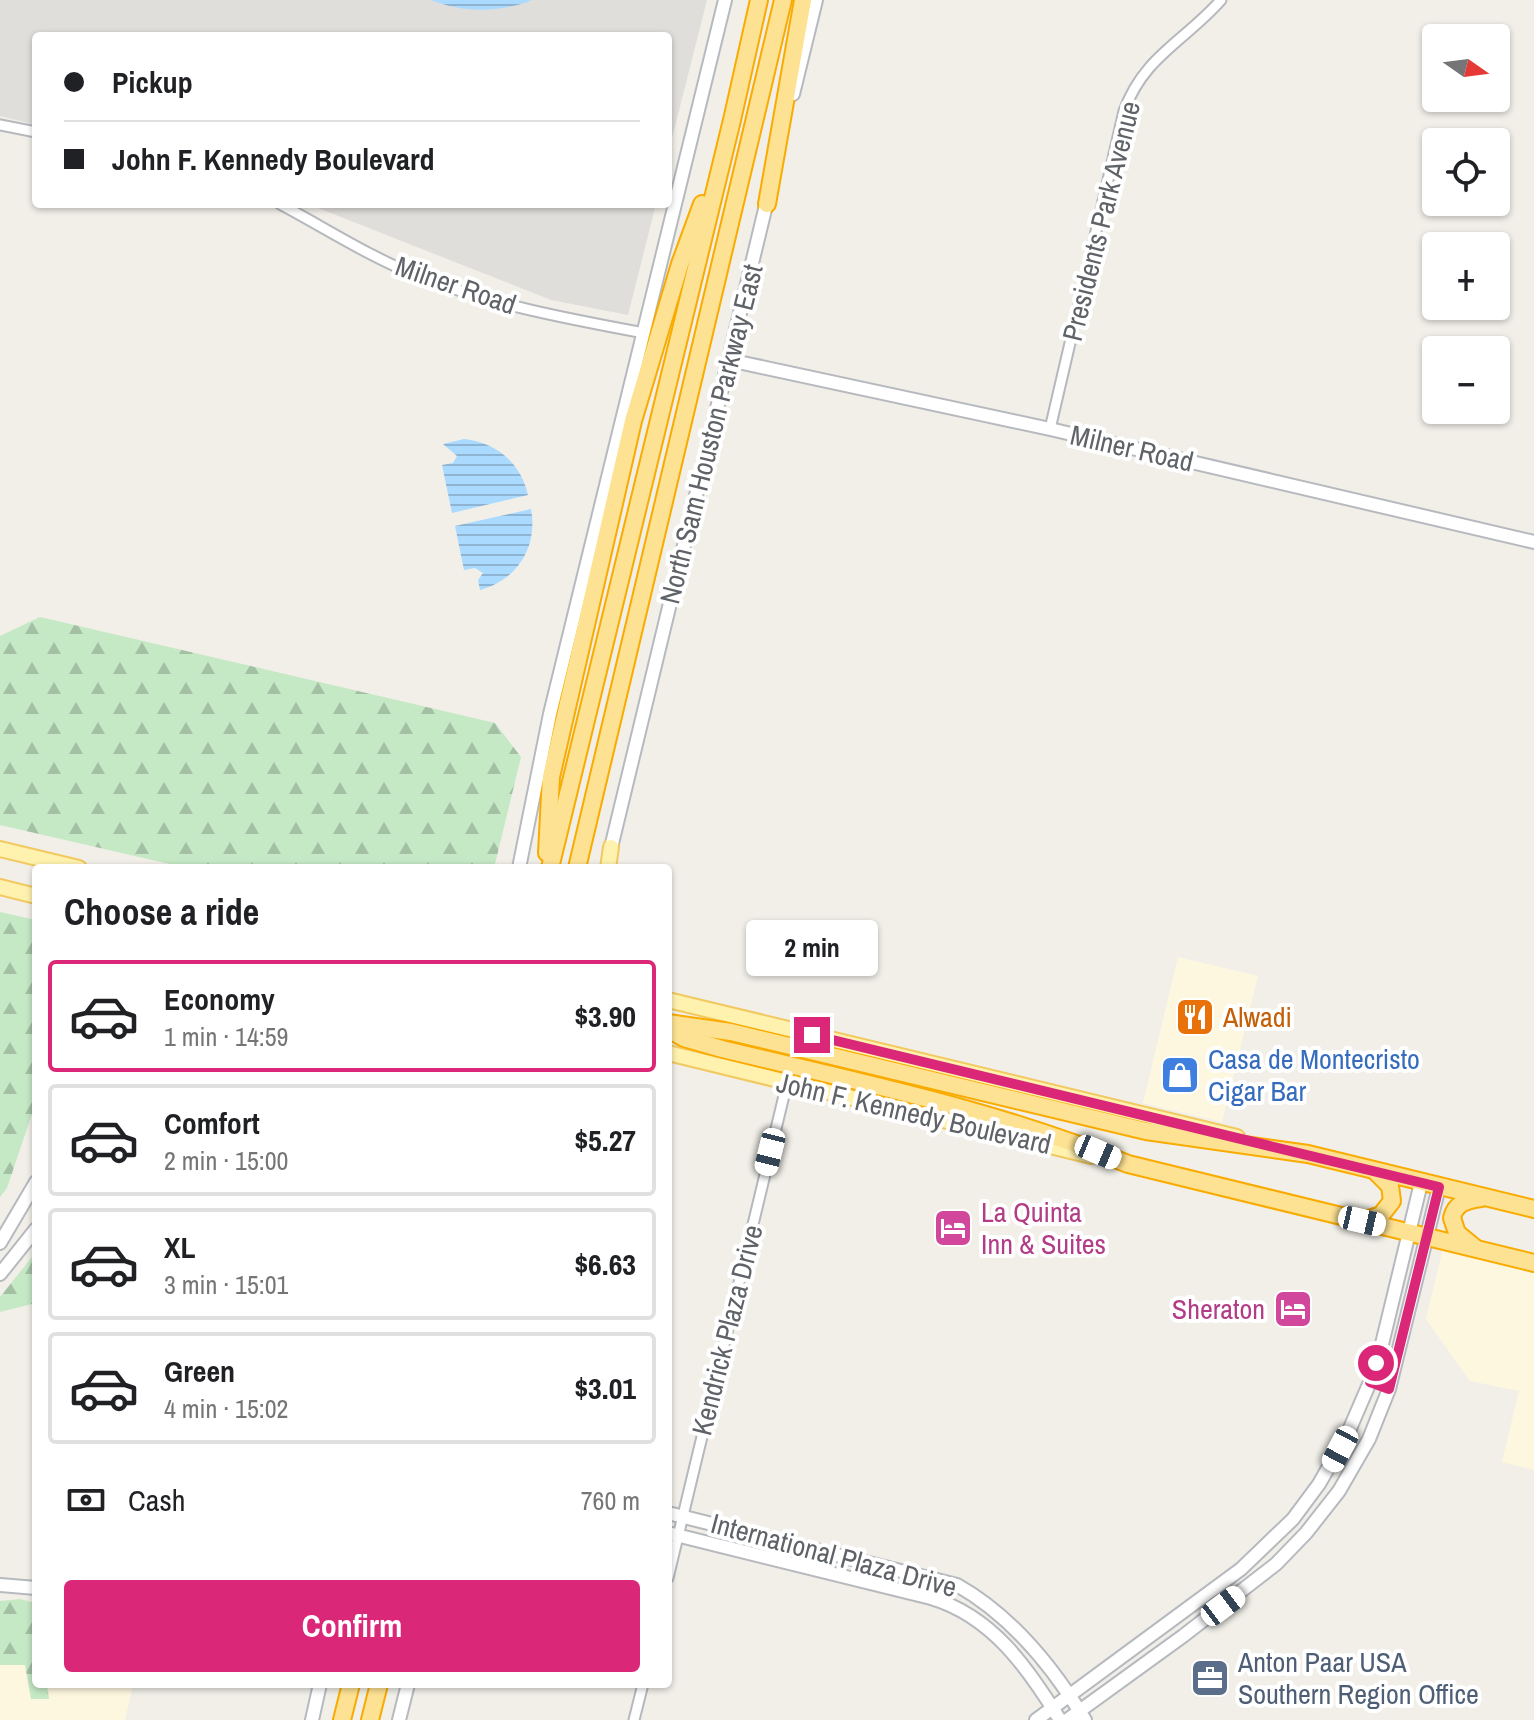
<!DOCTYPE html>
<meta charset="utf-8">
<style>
body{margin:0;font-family:"Archivo Narrow",sans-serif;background:#f2f2f2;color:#202124;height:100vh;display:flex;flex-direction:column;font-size:30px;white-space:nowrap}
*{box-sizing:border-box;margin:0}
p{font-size:26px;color:#757577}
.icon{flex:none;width:44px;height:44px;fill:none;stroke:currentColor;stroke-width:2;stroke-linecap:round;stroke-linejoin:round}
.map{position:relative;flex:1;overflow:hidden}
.details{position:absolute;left:32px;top:864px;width:640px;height:824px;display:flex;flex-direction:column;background:#fff;border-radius:8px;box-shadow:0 2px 6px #0004}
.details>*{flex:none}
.banner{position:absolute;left:32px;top:32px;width:640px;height:176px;border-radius:8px;box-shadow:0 2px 6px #0004;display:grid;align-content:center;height:176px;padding:0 32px;background:#fff}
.needle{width:52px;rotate:104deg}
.controls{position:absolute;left:1422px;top:24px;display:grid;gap:16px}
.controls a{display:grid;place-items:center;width:88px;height:88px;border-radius:8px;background:#fff;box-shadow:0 2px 6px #0004;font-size:40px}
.end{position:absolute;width:36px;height:36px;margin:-18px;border:10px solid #db2777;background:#fff;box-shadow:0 0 0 4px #fff}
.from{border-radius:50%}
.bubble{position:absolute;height:56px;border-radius:8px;background:#fff;box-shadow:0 2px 6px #0004;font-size:26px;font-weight:700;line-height:56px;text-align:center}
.car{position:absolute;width:24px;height:48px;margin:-24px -12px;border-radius:10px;box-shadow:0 0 6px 2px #0007;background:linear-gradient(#fff 24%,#345 0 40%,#fff 0 76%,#345 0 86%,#fff 0)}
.banner b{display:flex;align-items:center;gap:28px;height:76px;font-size:30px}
.banner b+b{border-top:2px solid #e0e0e0}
.banner i{width:20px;height:20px;background:#202124}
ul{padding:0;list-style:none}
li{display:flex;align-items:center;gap:24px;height:112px;margin:0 16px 12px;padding:0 16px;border:4px solid #e0e0e0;border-radius:8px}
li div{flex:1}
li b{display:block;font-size:30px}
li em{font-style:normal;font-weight:700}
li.on{border-color:#db2777}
li>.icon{width:72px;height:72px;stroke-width:1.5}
h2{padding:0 32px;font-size:36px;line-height:96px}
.pay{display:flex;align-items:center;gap:20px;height:88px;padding:0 32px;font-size:30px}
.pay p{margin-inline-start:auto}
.action{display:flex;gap:16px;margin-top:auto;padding:16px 32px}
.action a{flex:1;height:92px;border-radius:8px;background:#db2777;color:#fff;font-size:32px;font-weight:700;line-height:92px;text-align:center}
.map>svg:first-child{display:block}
.commercial{fill:#fef7e0}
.industrial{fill:#e0deda}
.forest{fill:url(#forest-firs)}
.water{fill:url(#water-rules)}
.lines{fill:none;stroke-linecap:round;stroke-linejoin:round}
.street-casing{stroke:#b5b8bc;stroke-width:13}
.secondary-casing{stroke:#b6babf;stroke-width:16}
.primary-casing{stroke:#f2c960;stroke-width:18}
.highway-casing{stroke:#f9ab00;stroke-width:20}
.street{stroke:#fff;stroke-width:9}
.secondary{stroke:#fff;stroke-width:12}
.primary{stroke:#fff2af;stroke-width:14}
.highway{stroke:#fde293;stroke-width:16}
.route{stroke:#db2777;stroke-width:10}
.labels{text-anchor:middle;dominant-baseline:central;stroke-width:8;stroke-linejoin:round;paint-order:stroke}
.street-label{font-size:28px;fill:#5f6368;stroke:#fff}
.food-label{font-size:28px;fill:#c56008;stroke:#fff;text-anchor:start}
.shop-label{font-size:28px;fill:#366cbe;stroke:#fff;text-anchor:start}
.hotel-label{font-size:28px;fill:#b23c85;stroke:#fff;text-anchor:start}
.service-label{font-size:28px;fill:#4e5e75;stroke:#fff;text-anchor:start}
</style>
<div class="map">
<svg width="1534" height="1720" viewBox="0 0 1534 1720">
<defs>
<pattern id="forest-firs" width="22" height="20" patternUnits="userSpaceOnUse" patternTransform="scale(2)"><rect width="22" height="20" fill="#c5e8c5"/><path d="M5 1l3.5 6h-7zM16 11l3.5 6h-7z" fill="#a3c0a4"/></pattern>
<pattern id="water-rules" width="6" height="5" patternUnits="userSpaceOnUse" patternTransform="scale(2)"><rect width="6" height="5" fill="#aadaff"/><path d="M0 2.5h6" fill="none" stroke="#8eb4d2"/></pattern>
</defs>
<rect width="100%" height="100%" fill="#f1efe8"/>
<g class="commercial">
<polygon points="1178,957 1258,976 1222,1122 1143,1103"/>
<polygon points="1443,1248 1534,1269 1534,1470 1502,1462 1519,1391 1470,1381 1426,1319"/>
<polygon points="20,1599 36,1603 36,1684 133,1684 125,1720 0,1720 0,1601"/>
</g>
<g class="industrial">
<polygon points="0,0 707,0 668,154 668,36 36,36 36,125 0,116"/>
<polygon points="308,204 656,204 628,315 551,300"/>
</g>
<g class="forest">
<polygon points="40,617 495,723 521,757 494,868 187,868 0,825 0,636"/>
<polygon points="0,912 36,920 36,1102 7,1188 0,1197"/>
<polygon points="36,1252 36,1303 0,1312 0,1297"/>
<polygon points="20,1599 36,1603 36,1684 47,1684 49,1699 31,1699 25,1665 0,1665 0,1601"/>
</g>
<g class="water">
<path d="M431 0H532C500 13 463 13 431 0Z"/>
<path d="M464 439C497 442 521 464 528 495L452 513 442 465 453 463 457 456 443 444Z"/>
<path d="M531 509C538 546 518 580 480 590L478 580 483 573 475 568 464 570 455 526Z"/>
</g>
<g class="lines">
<g class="street-casing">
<g id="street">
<polyline points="0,125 36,132"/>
<path d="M280 204C327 229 373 259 423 278 494 305 569 319 644 333"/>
<path d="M1050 429 1124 111C1144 56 1185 41 1221 0"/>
<polyline points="668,1578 787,1083"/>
<polyline points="634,1720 643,1684"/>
</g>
</g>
<g class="secondary-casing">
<g id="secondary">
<polyline points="793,94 816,0"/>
<polyline points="729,360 1050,429 1534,542"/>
<polyline points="609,856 768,197"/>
<polyline points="519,868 550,714 725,0"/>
<polyline points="0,1243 36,1182"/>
<polyline points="0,1274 36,1229"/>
<path d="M668 1513 957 1585C1012 1616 1053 1667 1085 1720"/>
<path d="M668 1533 931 1598C992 1616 1028 1668 1060 1720"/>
<polyline points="0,1585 36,1588"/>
<polyline points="312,1720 320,1684"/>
<polyline points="399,1720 408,1684"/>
<polyline points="1036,1720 1241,1569 1293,1519 1319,1484 1348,1433 1370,1382 1382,1344 1421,1183"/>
<polyline points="1067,1720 1183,1636 1276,1564 1306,1533 1339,1491 1369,1439 1389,1389 1439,1187"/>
</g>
</g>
<g class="primary-casing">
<g id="primary">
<polyline points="0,849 79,868"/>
<polyline points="608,868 611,847"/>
<polyline points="0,887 36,896"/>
<polyline points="668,1000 1237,1137"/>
<polyline points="668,1053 1091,1156"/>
</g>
</g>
<g class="highway-casing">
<g id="highway">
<polyline points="767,204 803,0"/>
<polyline points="547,853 551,777 633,421 680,264 702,204"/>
<polyline points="550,868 732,120 759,0"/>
<polyline points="577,868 783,0"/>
<polyline points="668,1023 731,1032 1146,1131 1308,1154 1534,1209"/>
<path d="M668 1029 684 1038 722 1049C859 1082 997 1110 1128 1164L1534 1263"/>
<polyline points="1363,1221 1381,1215 1392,1201 1390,1186 1376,1172"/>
<path d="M1474 1247 1457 1233 1452 1218C1455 1203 1467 1200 1481 1198"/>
<polyline points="342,1720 351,1684"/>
<polyline points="370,1720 379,1684"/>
</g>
</g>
<use href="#street" class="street"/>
<use href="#secondary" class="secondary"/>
<use href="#primary" class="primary"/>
<use href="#highway" class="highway"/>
</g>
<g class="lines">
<polyline class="route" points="812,1035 1439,1187 1389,1389 1370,1382 1376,1363"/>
</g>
<defs>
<g id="restaurant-square" transform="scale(2)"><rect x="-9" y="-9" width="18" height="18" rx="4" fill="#e8710a" stroke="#fff"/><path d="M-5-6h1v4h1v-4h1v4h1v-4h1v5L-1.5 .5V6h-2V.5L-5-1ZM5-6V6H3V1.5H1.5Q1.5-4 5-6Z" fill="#fff"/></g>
<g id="shop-square" transform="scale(2)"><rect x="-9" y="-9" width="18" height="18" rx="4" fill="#3f7fe0" stroke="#fff"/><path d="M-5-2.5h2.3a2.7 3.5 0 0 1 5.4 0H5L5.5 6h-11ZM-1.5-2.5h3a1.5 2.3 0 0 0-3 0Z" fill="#fff"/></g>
<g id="hotel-square" transform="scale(2)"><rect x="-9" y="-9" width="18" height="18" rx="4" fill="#d1479c" stroke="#fff"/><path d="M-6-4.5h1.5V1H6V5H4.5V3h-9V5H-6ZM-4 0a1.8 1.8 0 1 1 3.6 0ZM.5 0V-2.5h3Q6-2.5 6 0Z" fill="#fff"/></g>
<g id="office-square" transform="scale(2)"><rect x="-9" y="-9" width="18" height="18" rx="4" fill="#5c6f8a" stroke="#fff"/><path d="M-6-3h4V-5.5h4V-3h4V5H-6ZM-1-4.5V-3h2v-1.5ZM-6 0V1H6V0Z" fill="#fff"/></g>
</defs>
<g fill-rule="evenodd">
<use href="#restaurant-square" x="1195" y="1017"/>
<use href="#shop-square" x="1180" y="1075"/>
<use href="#hotel-square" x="953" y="1228"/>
<use href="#hotel-square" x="1293" y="1309"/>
<use href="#office-square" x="1210" y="1678"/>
</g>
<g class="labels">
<g class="street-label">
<text transform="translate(1101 221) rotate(-76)">Presidents Park Avenue</text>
<text transform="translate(456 285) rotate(19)">Milner Road</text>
<text transform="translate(711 434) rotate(-76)">North Sam Houston Parkway East</text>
<text transform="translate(1132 448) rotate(13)">Milner Road</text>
<text transform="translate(914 1113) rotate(13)">John F. Kennedy Boulevard</text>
<text transform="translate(727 1330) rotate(-76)">Kendrick Plaza Drive</text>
<text transform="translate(834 1555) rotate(15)">International Plaza Drive</text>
</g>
<g class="food-label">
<text x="1223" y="1017">Alwadi</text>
</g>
<g class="shop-label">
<text x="1208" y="1059">Casa de Montecristo<tspan x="1208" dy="32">Cigar Bar</tspan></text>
</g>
<g class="hotel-label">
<text x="981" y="1212">La Quinta<tspan x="981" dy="32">Inn &amp; Suites</tspan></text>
<text x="1265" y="1309" text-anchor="end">Sheraton</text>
</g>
<g class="service-label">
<text x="1238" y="1662">Anton Paar USA<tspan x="1238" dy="32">Southern Region Office</tspan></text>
</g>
</g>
</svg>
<div class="controls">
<a><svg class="needle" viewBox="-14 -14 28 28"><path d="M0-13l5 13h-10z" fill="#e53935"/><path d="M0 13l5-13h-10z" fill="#757577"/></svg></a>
<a><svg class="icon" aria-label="locate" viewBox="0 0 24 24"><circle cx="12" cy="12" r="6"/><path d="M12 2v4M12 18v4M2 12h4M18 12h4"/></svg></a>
<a>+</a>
<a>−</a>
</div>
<i class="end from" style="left:1376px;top:1363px"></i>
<i class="end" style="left:812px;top:1035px"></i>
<div class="bubble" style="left:746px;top:920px;width:132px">2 min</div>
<i class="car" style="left:770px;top:1152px;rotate:194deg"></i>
<i class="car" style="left:1098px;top:1152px;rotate:113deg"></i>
<i class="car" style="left:1362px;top:1221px;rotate:103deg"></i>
<i class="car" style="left:1340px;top:1449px;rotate:208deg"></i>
<i class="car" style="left:1223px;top:1606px;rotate:53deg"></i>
<div class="banner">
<b><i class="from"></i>Pickup</b>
<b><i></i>John F. Kennedy Boulevard</b>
</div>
<section class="details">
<h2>Choose a ride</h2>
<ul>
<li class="on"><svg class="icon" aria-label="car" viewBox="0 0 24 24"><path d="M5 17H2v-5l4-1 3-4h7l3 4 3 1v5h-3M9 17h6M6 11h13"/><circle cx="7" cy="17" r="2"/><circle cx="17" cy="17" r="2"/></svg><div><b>Economy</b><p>1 min · 14:59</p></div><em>$3.90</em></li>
<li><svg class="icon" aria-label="car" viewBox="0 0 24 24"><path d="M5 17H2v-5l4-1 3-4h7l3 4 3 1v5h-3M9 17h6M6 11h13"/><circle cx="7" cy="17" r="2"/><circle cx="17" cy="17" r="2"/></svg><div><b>Comfort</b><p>2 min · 15:00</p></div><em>$5.27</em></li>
<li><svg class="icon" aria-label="car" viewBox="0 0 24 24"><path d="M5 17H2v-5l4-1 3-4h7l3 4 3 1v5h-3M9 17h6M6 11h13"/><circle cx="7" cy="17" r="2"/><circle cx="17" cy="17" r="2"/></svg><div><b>XL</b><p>3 min · 15:01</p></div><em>$6.63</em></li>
<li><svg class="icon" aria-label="car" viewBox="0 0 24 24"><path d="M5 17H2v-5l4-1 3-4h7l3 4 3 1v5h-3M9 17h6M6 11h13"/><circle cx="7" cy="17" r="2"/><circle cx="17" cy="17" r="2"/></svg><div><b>Green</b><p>4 min · 15:02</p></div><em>$3.01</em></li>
</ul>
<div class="pay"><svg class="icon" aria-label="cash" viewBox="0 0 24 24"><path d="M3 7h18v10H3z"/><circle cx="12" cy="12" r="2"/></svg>Cash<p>760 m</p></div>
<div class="action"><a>Confirm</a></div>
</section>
</div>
